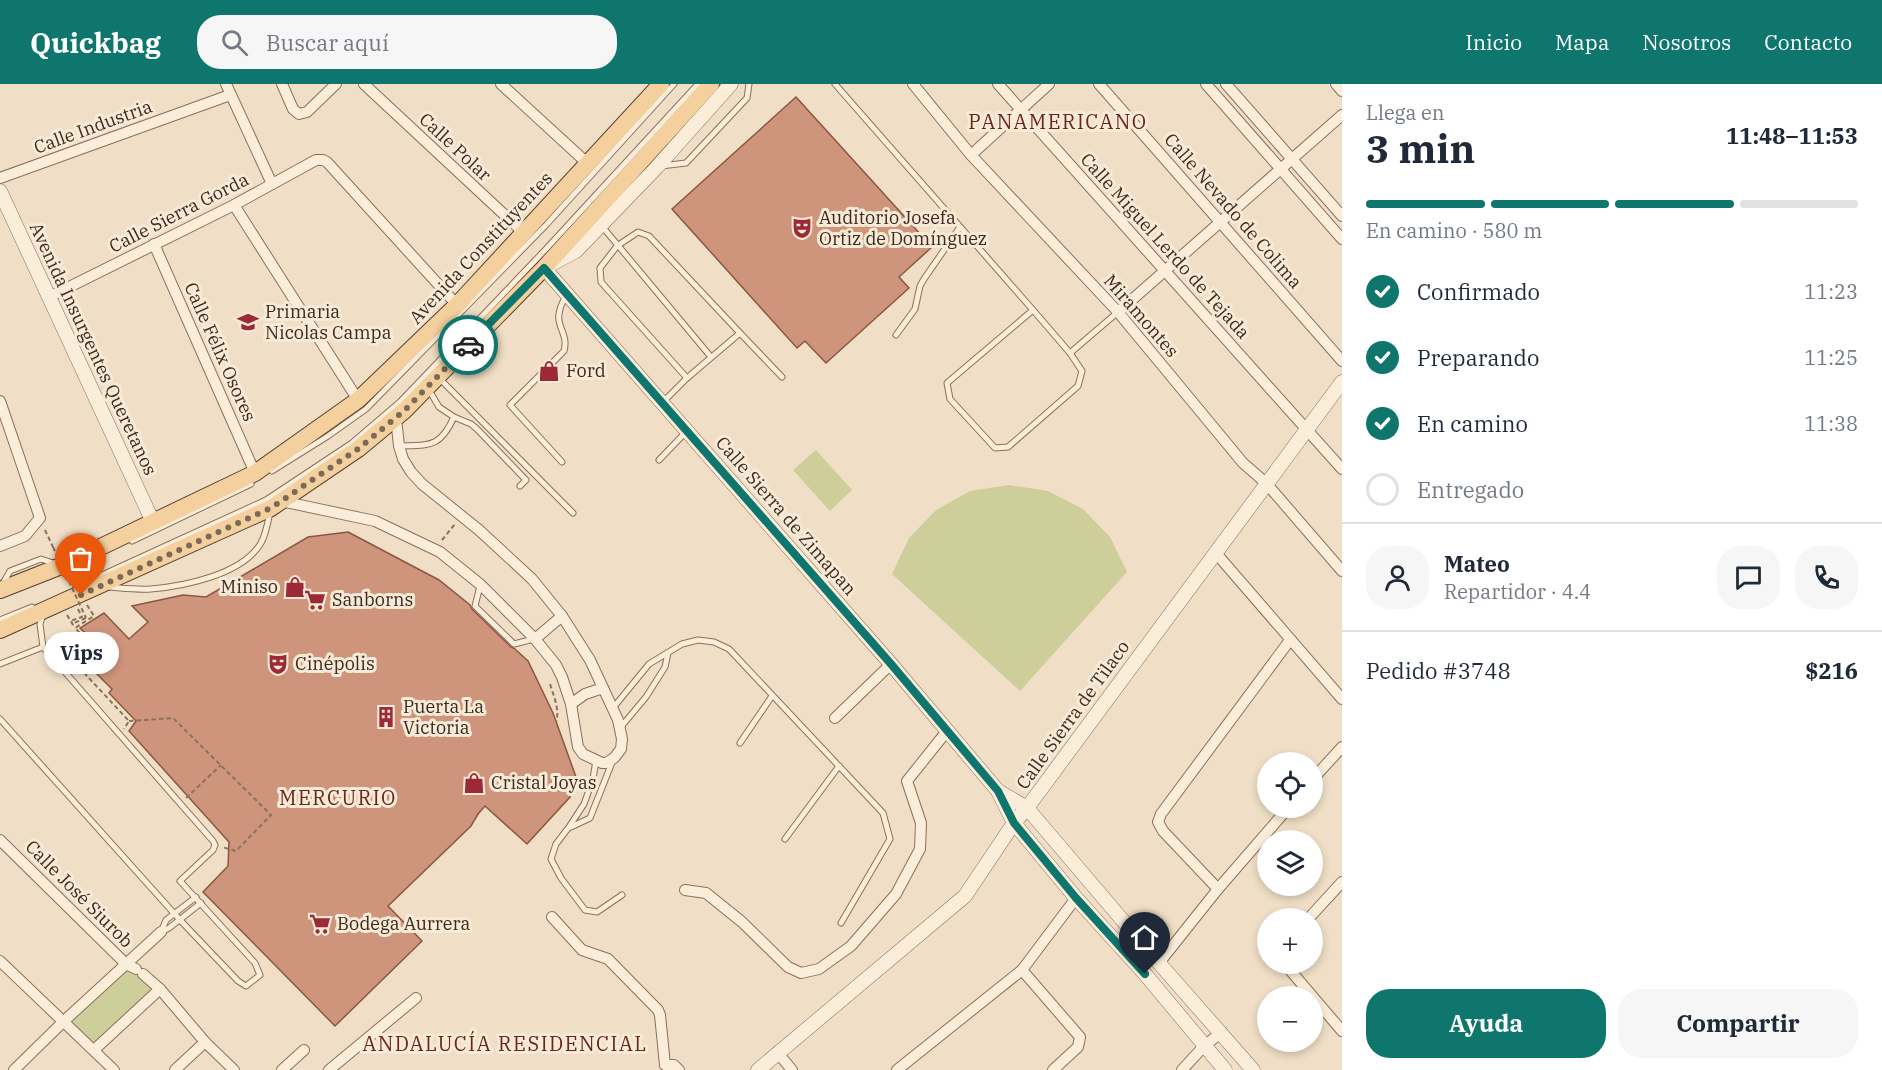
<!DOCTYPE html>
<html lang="es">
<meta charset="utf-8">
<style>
:root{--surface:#fff;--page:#f6f6f7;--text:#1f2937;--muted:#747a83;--line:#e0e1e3;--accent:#0f766e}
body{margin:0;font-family:"IBM Plex Serif",serif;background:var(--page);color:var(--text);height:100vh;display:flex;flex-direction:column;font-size:22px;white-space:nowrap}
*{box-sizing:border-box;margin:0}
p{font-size:20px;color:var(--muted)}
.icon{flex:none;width:33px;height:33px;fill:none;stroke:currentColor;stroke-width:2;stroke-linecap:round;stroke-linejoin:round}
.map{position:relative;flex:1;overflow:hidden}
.sheet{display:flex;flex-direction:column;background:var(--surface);width:540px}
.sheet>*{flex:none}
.tools{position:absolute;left:1257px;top:668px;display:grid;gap:12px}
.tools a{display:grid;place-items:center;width:66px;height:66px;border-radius:50%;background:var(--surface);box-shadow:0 3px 9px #0003;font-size:30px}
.pin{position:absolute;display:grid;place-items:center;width:51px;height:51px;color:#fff;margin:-62px -26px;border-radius:50% 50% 50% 0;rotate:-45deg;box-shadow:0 0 6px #0007}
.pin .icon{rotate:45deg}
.courier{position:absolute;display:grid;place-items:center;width:60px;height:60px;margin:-30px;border:4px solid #0f766e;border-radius:50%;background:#fff;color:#222;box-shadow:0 2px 8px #0007}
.bubble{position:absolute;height:42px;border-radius:21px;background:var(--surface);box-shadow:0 3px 9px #0003;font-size:20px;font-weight:700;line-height:42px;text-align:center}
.summary em{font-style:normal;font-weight:700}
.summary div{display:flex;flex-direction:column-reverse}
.summary{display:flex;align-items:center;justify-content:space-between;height:102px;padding:0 24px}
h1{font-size:39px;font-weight:700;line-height:45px}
.bar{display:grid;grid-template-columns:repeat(4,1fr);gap:9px 6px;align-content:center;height:72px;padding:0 24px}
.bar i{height:8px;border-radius:4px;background:var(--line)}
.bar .active{background:var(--accent)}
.bar p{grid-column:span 4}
.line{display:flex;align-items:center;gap:15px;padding:0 24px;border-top:2px solid var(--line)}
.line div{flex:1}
.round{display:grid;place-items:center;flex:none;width:63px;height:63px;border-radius:24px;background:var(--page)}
ol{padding:0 24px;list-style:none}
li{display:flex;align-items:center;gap:18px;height:66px}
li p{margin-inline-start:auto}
li .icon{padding:6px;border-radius:50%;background:var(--accent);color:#fff;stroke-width:4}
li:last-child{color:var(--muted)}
li i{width:33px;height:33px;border:3px solid var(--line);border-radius:50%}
.primary-button{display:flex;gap:12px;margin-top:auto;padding:12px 24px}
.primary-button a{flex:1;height:69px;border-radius:24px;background:var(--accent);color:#fff;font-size:24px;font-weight:700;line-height:69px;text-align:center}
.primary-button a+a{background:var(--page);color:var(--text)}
header{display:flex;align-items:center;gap:36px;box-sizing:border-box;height:84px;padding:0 30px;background:var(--accent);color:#fff}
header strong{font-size:28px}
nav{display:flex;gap:33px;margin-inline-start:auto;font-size:21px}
.search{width:420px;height:54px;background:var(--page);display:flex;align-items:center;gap:15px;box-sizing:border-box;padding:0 21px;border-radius:24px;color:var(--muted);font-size:22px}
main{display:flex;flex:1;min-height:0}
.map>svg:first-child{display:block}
</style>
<header>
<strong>Quickbag</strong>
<div class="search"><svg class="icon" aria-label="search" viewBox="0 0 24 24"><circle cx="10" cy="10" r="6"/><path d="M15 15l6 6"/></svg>Buscar aquí</div>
<nav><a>Inicio</a><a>Mapa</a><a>Nosotros</a><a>Contacto</a></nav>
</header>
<main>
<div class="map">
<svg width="1342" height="986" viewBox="0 0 1342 986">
<rect width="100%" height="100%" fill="#f0dfc6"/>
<g fill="#cece9a">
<path d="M816 366 852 406 830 427 793 386Z"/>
<path d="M1009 401 1048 407 1083 425 1110 453 1127 488 1020 607 892 490 909 454 936 426 970 407Z"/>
<path d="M128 885 156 906 95 961 71 938Z"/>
</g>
<g fill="#cf957c" stroke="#8c5640" stroke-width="1.5">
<path d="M796 13 932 163 899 193 909 204 826 279 805 257 797 264 672 125Z"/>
<path d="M348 448 439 496 470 521 472 525 511 563 515 565 528 577 553 629 576 693 570 713 527 760 485 722 478 730 471 742 388 822 422 857 335 942 203 808 228 782 229 758 129 647 136 637 109 609 112 605 82 575 97 560 80 544 104 529 129 555 148 538 132 522 183 511 206 513 308 453Z"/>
</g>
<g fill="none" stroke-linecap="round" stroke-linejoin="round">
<defs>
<g id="service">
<path d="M835 0 1033 226 1070 269 1082 287 1078 302 1008 363 995 364 950 315 947 299 1033 226"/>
<path d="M661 82 686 79 747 14 749 0"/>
<path d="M601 141 711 273"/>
<path d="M638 148 649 152 740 249 687 294 601 198 600 184 617 162Z"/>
<path d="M740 249 782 293"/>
<path d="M896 251 915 225 920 202 924 195 960 143"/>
<path d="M1070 269 1118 228"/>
<path d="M439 294 573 429"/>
<path d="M663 318 687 294"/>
<path d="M454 333 471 340 477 345 526 396 520 402"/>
<path d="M399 362C430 361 440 364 454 333L439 323 429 306"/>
<path d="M659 376 685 349"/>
<path d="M562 378 510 321 564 267C570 245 548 242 566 212"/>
<path d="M272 387 328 352 366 325 546 141 674 0"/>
<path d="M132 457 251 400"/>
<path d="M2 501 10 487 41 475 53 479"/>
<path d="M480 502 475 522 514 560 534 555"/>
<path d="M76 503 266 416 352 359 400 318 547 164 698 0"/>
<path d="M109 503C122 504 137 506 151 505 184 502 242 491 261 459 266 450 268 438 270 428"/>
<path d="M0 536 32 523"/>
<path d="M0 580 43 563"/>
<path d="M613 624 649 580 682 560 698 556 714 558 729 565 883 729 890 755 841 839"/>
<path d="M0 635 180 836 238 897 246 902 260 891 255 879 180 797 213 766 215 761 213 757 43 563 40 540 43 531"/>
<path d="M620 644 646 613 665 583 668 569"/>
<path d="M740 659 772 612"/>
<path d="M596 676 593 695 584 720 569 743 556 760 551 775 561 794 585 826 597 828 622 811"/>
<path d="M571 743 590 734 613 676"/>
<path d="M785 755 839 682"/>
<path d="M161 848 166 836 196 813"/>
<path d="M161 848 169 844 201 819"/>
</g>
<g id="minor">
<path d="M226 0 272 100"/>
<path d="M282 0 293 25 299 30 307 28 336 0"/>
<path d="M364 0 524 149"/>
<path d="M501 0 587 79"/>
<path d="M913 0 971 71 1118 228 1243 379 1266 399 1342 487"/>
<path d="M998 0 1342 385"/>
<path d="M1099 0 1342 277"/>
<path d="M1206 0 1342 155"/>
<path d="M1226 0 1342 132"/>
<path d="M1336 0 1342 7"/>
<path d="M971 71 1049 0"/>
<path d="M0 94 230 11"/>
<path d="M234 121 358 316"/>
<path d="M154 160 255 389"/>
<path d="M49 213 234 121 316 76H323L327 78 457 221"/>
<path d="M1118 228 1342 31"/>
<path d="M0 317 40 434 25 452 0 462"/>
<path d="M281 417 375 437 440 468 481 501 535 555 556 581 562 593 571 620 578 663 583 670 602 679H606L614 674 621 665 622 655 618 636 590 576 562 532 532 495 479 446 422 400 411 388 403 375 399 362 396 334"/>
<path d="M1215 468 1342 615"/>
<path d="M535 555 562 532"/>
<path d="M571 620 585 610 603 604"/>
<path d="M835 634 891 580"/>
<path d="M1312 696 1342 663"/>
<path d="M0 756 126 880 136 885"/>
<path d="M1218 805 1163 747 1158 738 1161 730 1290 556"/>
<path d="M685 806 706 809 742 838 788 883 801 889 819 885 851 862 896 810 920 765 921 739 907 697 947 647"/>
<path d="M552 833 582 866 608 875 658 926 660 931 665 981"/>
<path d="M1309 834 1342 798"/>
<path d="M0 877 114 986"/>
<path d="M1159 879 1218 805 1289 723"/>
<path d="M1284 879 1342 947"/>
<path d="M1022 886 1080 953 1078 963 1053 986"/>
<path d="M143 890 160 905 205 958 234 986"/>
<path d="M94 966 160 905"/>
<path d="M777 968 792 986"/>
<path d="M665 981H674L679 986"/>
<path d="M14 986 64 937 161 848"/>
<path d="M175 986 205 958"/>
<path d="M282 986 304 966"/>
<path d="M329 986 416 914"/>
<path d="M897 986 1022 886 1076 814"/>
<path d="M1182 986 1204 962 1222 948"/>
</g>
<g id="tertiary">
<path d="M731 0 657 83 576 167 544 184 891 580 998 707 1014 739 1076 814 1145 890 1225 986"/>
<path d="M0 107 153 438"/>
<path d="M998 707 1027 724 1159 879 1253 986"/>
<path d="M758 986 965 812 1014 739 1027 724 1342 298"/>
</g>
<g id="primary">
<path d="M0 506 61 482 255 389 358 316 457 221 661 0"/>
<path d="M0 546 271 424 358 365 405 326 544 184 711 0"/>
</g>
</defs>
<use href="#service" stroke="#8c705b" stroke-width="7"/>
<use href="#minor" stroke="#8c705b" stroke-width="12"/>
<use href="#tertiary" stroke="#8c705b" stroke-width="15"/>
<use href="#primary" stroke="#5a3f2f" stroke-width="18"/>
<g stroke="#8c705b" stroke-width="2" stroke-dasharray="4.5 3" stroke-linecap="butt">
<path d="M45 446 53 463"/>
<path d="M442 456 455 440"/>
<path d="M87 521 94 532 75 544 91 560 74 578 129 637 124 645"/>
<path d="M78 525 82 533 73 536 74 539 86 534"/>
<path d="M67 531 75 544"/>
<path d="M550 600C554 613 560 626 556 638"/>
<path d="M129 637 173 634 271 731 236 767 222 763"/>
<path d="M186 714 221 681"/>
</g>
<use href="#service" stroke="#faedda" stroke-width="5"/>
<use href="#minor" stroke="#faedda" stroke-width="10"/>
<use href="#tertiary" stroke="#faedda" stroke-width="14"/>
<use href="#primary" stroke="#f3d09e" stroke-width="16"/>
<path stroke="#8c705b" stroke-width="2" stroke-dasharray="4.5 3" stroke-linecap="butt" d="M53 463 86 534"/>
</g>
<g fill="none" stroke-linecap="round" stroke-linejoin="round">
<path stroke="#7b6959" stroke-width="6" stroke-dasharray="0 10.8" d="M81 511 271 424 358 365 405 326 468 261"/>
<path stroke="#0f766e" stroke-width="8" d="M468 261 544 184 891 580 998 707 1014 739 1076 814 1145 890"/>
</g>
<defs>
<symbol id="theatre-bare" viewBox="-9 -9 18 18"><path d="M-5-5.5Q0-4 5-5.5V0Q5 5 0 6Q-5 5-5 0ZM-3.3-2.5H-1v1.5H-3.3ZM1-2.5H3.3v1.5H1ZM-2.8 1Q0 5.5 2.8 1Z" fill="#9d2936" stroke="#f7ead6" stroke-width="2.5" paint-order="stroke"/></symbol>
<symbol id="school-bare" viewBox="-9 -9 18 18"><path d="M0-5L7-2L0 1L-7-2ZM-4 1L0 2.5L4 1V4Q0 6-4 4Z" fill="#9d2936" stroke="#f7ead6" stroke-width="2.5" paint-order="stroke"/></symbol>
<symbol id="shop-bare" viewBox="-9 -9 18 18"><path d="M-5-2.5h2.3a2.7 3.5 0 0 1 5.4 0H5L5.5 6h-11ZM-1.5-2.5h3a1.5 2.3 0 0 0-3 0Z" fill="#9d2936" stroke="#f7ead6" stroke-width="2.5" paint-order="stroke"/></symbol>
<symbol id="supermarket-bare" viewBox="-9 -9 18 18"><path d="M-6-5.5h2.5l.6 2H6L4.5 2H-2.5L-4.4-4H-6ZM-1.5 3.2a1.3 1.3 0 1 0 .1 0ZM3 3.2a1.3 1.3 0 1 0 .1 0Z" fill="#9d2936" stroke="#f7ead6" stroke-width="2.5" paint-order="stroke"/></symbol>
<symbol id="building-bare" viewBox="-9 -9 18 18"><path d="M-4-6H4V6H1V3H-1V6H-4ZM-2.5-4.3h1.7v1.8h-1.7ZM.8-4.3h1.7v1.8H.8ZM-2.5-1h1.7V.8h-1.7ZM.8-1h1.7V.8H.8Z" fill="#9d2936" stroke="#f7ead6" stroke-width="2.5" paint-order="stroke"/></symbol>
</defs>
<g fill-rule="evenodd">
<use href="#theatre-bare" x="787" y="129" width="30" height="30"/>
<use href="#school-bare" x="233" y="223" width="30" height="30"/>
<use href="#shop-bare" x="534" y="272" width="30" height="30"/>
<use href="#shop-bare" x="280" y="488" width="30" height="30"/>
<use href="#supermarket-bare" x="300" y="501" width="30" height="30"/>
<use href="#theatre-bare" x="263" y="565" width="30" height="30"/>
<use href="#building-bare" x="371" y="618" width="30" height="30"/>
<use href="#shop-bare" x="459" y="684" width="30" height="30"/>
<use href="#supermarket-bare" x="305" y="825" width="30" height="30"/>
</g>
<g text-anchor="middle" stroke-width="6" stroke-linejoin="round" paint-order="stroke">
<g font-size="18" fill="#3c2a1f" stroke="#f7ead6">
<text transform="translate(93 43) rotate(-20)" y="6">Calle Industria</text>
<text transform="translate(455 63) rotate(43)" y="6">Calle Polar</text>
<text transform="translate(1233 127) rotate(49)" y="6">Calle Nevado de Colima</text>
<text transform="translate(179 129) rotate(-27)" y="6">Calle Sierra Gorda</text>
<text transform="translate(1165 162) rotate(48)" y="6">Calle Miguel Lerdo de Tejada</text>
<text transform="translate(481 164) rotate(-47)" y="6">Avenida Constituyentes</text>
<text transform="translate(1141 232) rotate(49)" y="6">Miramontes</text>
<text transform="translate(93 265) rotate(65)" y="6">Avenida Insurgentes Queretanos</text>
<text transform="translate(220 268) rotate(66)" y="6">Calle Félix Osores</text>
<text transform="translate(786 432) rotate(49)" y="6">Calle Sierra de Zimapan</text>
<text transform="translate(1073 631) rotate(-54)" y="6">Calle Sierra de Tilaco</text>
<text transform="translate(79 810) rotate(45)" y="6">Calle José Siurob</text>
</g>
<g font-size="18" fill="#3c2a1f" stroke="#f7ead6" text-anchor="start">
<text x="819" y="140">Auditorio Josefa<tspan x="819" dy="21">Ortiz de Domínguez</tspan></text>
<text x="265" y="234">Primaria<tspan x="265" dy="21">Nicolas Campa</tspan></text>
<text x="566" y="293">Ford</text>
<text x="278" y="509" text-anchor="end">Miniso</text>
<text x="332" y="522">Sanborns</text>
<text x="295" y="586">Cinépolis</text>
<text x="403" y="629">Puerta La<tspan x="403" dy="21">Victoria</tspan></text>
<text x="491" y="705">Cristal Joyas</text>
<text x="337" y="846">Bodega Aurrera</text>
</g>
<g font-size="20" letter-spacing="1.5" fill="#6a251d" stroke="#f7ead6">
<text x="1058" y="45">PANAMERICANO</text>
<text x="338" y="721">MERCURIO</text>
<text x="505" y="967">ANDALUCÍA RESIDENCIAL</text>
</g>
</g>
</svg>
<div class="tools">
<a><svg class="icon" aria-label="locate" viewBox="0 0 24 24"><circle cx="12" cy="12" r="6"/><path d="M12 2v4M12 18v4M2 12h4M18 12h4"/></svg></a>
<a><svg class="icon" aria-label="layers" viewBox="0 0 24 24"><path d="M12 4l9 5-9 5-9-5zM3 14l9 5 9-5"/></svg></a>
<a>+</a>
<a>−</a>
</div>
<div class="pin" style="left:81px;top:511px;background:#ea580c"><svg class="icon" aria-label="bag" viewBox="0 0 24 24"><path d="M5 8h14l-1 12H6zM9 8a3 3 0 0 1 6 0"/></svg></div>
<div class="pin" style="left:1145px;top:890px;background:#1f2937"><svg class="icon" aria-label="home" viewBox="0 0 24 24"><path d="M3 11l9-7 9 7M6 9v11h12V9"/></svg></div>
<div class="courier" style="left:468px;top:261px"><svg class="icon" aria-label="car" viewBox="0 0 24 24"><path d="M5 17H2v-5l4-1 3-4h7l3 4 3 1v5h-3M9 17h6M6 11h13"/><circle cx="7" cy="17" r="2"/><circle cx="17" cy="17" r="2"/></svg></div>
<div class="bubble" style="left:44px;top:548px;width:75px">Vips</div>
</div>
<section class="sheet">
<div class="summary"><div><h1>3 min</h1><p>Llega en</p></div><em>11:48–11:53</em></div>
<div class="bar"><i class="active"></i><i class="active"></i><i class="active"></i><i></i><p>En camino · 580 m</p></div>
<ol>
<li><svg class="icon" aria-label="check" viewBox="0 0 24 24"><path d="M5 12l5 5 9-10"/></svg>Confirmado<p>11:23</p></li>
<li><svg class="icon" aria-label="check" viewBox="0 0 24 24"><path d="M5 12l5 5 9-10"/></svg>Preparando<p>11:25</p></li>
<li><svg class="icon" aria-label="check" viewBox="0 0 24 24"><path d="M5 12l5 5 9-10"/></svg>En camino<p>11:38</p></li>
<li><i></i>Entregado</li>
</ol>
<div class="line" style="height:108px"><a class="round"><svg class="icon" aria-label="person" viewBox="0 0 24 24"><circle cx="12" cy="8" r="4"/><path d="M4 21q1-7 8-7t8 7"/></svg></a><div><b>Mateo</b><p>Repartidor · 4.4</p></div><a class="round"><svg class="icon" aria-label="chat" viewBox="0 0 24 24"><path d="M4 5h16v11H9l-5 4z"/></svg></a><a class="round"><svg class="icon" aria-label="phone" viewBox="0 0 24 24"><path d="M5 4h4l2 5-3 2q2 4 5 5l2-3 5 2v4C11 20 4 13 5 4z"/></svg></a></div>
<div class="line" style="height:78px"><div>Pedido #3748</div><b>$216</b></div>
<div class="primary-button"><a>Ayuda</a><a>Compartir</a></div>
</section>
</main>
